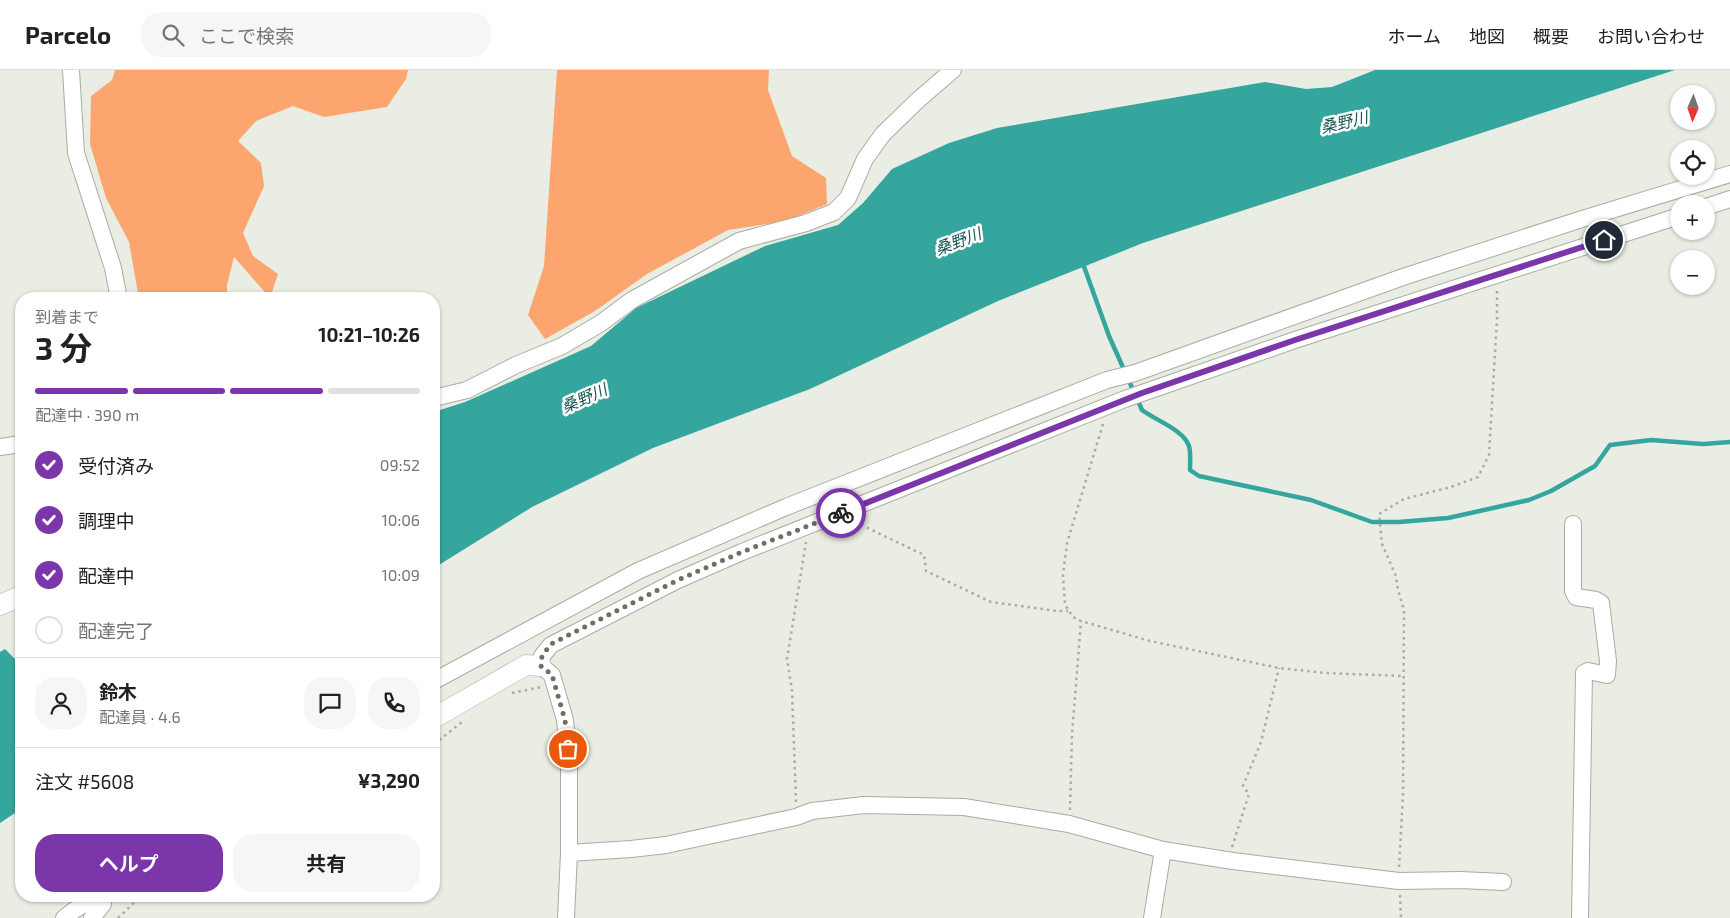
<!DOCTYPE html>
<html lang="ja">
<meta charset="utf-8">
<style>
:root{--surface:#fff;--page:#f6f6f6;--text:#202124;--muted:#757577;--line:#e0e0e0;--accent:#7b36a9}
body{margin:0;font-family:"Exo 2","Noto Sans JP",sans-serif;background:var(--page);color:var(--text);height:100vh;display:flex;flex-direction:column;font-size:19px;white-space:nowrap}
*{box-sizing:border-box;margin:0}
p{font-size:16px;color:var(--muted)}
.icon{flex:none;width:28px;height:28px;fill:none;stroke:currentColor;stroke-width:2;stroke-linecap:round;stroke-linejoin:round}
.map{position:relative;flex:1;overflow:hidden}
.drawer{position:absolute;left:15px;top:222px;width:425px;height:610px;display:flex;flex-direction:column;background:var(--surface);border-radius:20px;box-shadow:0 1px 4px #0004}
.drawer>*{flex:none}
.needle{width:32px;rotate:182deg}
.buttons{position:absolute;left:1670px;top:15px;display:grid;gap:10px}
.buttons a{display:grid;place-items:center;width:45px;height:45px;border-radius:50%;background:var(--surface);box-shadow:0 1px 4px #0004;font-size:25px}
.pin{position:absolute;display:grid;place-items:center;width:42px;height:42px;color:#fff;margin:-21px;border:2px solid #fff;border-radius:50%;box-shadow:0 1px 5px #0007}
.courier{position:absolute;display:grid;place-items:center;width:50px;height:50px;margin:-25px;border:4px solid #7b36a9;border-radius:50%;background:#fff;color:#222;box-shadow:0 1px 6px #0007}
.summary em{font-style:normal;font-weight:700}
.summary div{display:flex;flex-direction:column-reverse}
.summary{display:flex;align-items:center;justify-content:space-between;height:85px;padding:0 20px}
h1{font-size:32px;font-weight:700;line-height:38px}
.bar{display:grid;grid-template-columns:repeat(4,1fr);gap:8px 5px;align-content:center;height:60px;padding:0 20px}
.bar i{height:6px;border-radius:4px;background:var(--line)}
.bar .current{background:var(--accent)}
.bar p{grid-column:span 4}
.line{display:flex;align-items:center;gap:12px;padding:0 20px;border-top:1px solid var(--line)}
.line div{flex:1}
.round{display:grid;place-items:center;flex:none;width:52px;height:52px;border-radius:20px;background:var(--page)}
ol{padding:0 20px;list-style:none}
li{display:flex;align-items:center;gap:15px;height:55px}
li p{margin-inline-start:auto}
li .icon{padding:5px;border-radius:50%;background:var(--accent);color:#fff;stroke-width:4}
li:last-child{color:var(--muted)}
li i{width:28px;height:28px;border:2px solid var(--line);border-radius:50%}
.cta{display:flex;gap:10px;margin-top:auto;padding:10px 20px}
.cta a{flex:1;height:58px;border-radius:20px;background:var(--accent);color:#fff;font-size:20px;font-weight:700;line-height:58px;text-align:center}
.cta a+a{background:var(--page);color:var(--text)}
header{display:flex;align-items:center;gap:30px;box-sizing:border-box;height:70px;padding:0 25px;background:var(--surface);border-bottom:1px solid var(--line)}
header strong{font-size:24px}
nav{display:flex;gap:28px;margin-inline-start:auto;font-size:18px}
.search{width:350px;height:45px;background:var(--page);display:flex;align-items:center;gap:12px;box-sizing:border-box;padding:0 18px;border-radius:20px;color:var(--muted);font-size:19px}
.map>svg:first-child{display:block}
</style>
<header>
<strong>Parcelo</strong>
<div class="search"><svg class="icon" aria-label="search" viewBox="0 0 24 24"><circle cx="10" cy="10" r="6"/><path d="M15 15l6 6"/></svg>ここで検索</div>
<nav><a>ホーム</a><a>地図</a><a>概要</a><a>お問い合わせ</a></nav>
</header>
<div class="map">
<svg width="1730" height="848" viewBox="0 0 1730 848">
<rect width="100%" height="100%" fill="#eaede3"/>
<g fill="#fda56f">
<path d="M115 0H408L406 9 387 37 324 47 293 36 256 51 238 71 261 93 264 116 243 163 253 186 278 204 270 228 234 187 227 215V229H139L129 172 106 128 90 74 91 26 112 10Z"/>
<path d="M557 0H769L768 20 792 86 826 108 827 134 786 151 728 160 647 204 595 241 545 269 528 245 544 196Z"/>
</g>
<g fill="#34a69e">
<path d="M1375 0H1675L1143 173 998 231 810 319 653 378 532 437 434 498V342L465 332 591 276 636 238 765 176 838 155 863 133 892 99 949 73 997 58 1265 12 1306 19 1332 17Z"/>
<path d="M5 579 19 593 21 592V739L0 753V582Z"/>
</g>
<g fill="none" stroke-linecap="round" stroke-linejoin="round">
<path stroke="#34a69e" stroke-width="4.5" d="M1082 191 1109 266 1142 340C1155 350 1184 360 1189 376 1191 383 1190 393 1190 400L1199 406 1311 430 1372 452H1399L1448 448 1529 430 1551 421 1595 396 1610 375 1651 370 1703 374 1730 372"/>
<defs>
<g id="minor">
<path d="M71 0 76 83 113 198 119 229"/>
<path d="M1706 137 1730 129"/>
<path d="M434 328 467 320 516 295 562 276 601 253 632 230 739 171 806 153 834 142 848 128 865 89 883 64 918 30 953 0"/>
<path d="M0 377 21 374"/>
<path d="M1573 454V521L1576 527 1596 530 1601 533 1608 591 1607 605 1588 601 1584 603 1580 848"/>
<path d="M434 611 638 501 786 437 1107 310 1135 303 1403 207 1582 149 1730 104"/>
<path d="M569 783 631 779 666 775 796 747 812 741 864 735 964 737 1069 754 1163 780 1233 791 1399 811 1460 810 1503 812"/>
<path d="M64 848 73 841 98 826"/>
<path d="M92 848 103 834V826"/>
<path d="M566 848 569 783V693L565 650 552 605 541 596 542 586 551 575 678 510 742 482 1125 329 1295 270 1679 146"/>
<path d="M1152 848 1163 780"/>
</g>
<g id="tertiary">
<path d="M0 535 21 526"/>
<path d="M434 648 526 595 541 596"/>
</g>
</defs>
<use href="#minor" stroke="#a9aca2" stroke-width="18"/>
<use href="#tertiary" stroke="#a9aca2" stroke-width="21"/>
<g stroke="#a9aca4" stroke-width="2.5" stroke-dasharray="2.5 4" stroke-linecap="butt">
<path d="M1103 354 1067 473 1063 505 1065 535 1073 547 1081 551 1150 571 1279 598 1325 603 1402 606"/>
<path d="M855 452 924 485 926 501 991 532 1057 541H1068"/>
<path d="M512 623 541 617"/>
<path d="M434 674 462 652"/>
<path d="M796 732 792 620 787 589 806 472"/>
<path d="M1070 740 1072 664 1081 551"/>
<path d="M1232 777 1249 724 1243 716 1261 672 1279 598"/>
<path d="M1399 797 1403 725 1404 540 1398 520 1396 506 1382 474 1379 444 1404 429 1451 417 1478 407 1489 385 1497 249V221"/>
<path d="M1400 825 1401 848"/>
<path d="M118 848 141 826"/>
</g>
<use href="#minor" stroke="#fff" stroke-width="16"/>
<use href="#tertiary" stroke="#fff" stroke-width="20"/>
</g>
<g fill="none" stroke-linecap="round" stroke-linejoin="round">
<path stroke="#6c6e68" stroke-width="5" stroke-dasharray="0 9" d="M568 679 565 650 552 605 541 596 542 586 551 574 678 510 742 482 841 443"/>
<path stroke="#7b36a9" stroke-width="6" d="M841 443 1142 323 1295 270 1604 170"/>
</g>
<g text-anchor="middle" stroke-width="5" stroke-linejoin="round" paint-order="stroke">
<g font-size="16" font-style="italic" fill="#195753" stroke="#fff">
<text transform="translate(1344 52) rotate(-13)" y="6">桑野川</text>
<text transform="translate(958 171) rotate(-21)" y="6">桑野川</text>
<text transform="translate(584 328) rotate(-24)" y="6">桑野川</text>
</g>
</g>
</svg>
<div class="buttons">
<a><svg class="needle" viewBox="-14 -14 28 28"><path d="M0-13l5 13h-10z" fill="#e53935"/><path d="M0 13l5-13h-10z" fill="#757577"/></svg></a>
<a><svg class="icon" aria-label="locate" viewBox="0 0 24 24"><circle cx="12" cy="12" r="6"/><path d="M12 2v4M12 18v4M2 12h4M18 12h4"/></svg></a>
<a>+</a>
<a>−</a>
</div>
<div class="pin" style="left:568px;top:679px;background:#ea580c"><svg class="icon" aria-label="bag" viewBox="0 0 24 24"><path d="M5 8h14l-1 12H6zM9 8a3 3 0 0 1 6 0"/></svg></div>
<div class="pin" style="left:1604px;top:170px;background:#1f2937"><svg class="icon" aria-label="home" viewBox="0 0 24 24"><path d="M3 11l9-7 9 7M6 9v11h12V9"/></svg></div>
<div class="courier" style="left:841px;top:443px"><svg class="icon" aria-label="bike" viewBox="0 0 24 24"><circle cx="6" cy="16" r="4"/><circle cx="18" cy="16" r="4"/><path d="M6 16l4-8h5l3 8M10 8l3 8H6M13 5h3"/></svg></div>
<section class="drawer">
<div class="summary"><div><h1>3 分</h1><p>到着まで</p></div><em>10:21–10:26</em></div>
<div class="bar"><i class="current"></i><i class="current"></i><i class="current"></i><i></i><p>配達中 · 390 m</p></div>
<ol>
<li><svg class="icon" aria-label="check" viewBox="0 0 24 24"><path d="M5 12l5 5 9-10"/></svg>受付済み<p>09:52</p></li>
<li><svg class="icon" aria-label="check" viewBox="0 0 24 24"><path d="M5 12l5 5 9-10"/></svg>調理中<p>10:06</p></li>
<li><svg class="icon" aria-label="check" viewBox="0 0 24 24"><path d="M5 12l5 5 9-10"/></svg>配達中<p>10:09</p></li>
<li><i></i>配達完了</li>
</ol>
<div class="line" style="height:90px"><a class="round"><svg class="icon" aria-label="person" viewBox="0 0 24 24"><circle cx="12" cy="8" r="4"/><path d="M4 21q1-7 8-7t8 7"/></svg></a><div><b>鈴木</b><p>配達員 · 4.6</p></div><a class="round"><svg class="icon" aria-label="chat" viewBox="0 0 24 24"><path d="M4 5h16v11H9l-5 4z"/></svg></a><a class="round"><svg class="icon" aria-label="phone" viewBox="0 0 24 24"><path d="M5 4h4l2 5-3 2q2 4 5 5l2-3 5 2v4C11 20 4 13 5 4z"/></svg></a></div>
<div class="line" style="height:65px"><div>注文 #5608</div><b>¥3,290</b></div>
<div class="cta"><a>ヘルプ</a><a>共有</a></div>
</section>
</div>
